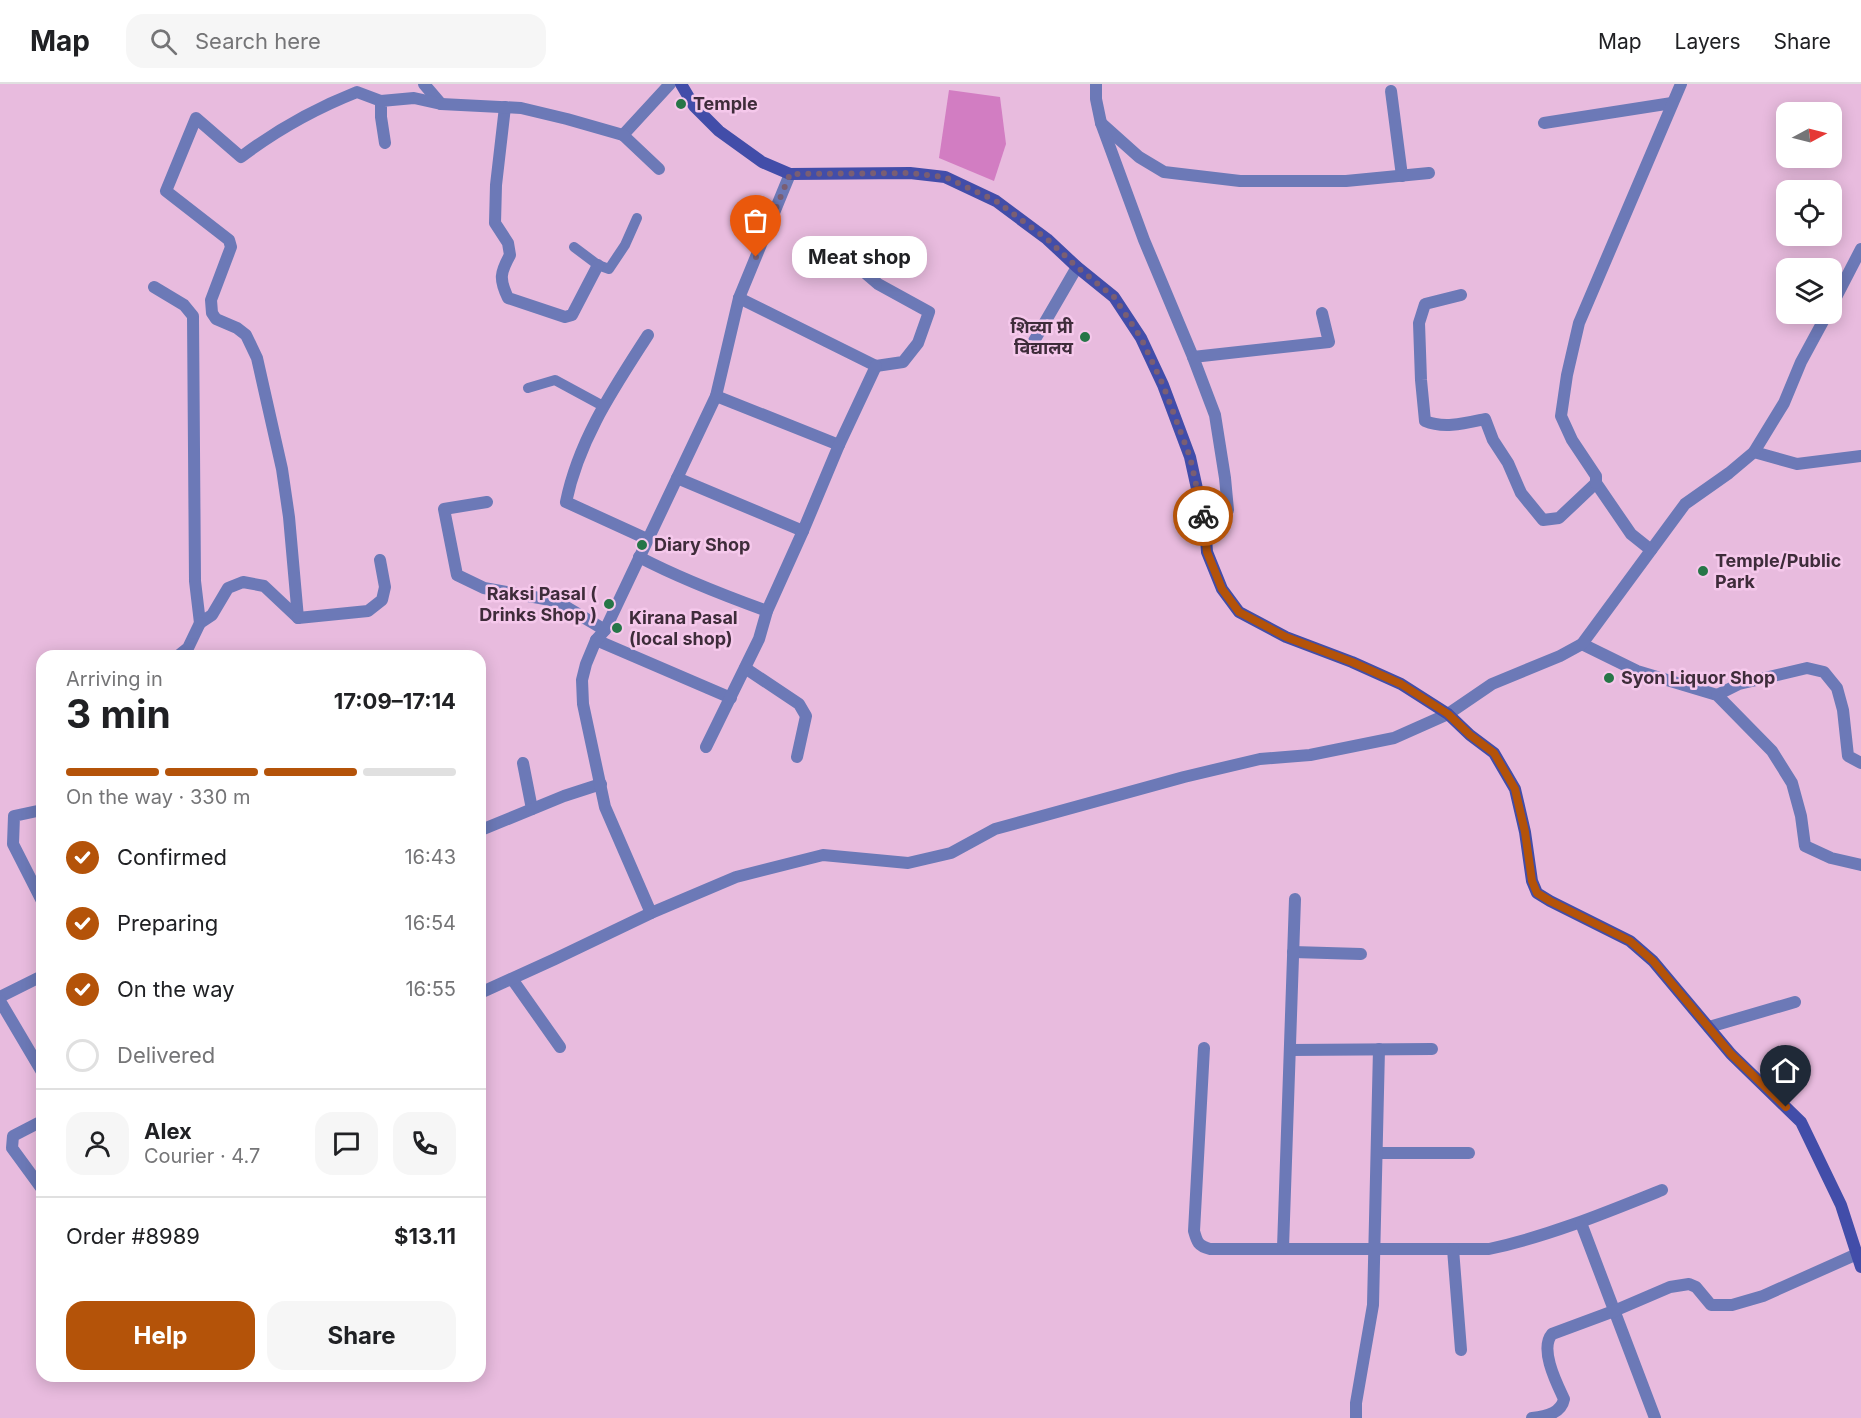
<!DOCTYPE html>
<meta charset="utf-8">
<style>
:root{--surface:#fff;--page:#f6f6f6;--text:#202124;--muted:#757577;--line:#e0e0e0;--accent:#b45309}
body{margin:0;font-family:Inter,"Noto Sans Devanagari",sans-serif;background:var(--page);color:var(--text);height:100vh;display:flex;flex-direction:column;font-size:22px;white-space:nowrap}
*{box-sizing:border-box;margin:0}
p{font-size:20px;color:var(--muted)}
.icon{flex:none;width:33px;height:33px;fill:none;stroke:currentColor;stroke-width:2;stroke-linecap:round;stroke-linejoin:round}
.map{position:relative;flex:1;overflow:hidden}
.side{position:absolute;left:36px;top:566px;width:450px;height:732px;display:flex;flex-direction:column;background:var(--surface);border-radius:18px;box-shadow:0 3px 15px #0003}
.side>*{flex:none}
.needle{width:39px;rotate:83deg}
.controls{position:absolute;left:1776px;top:18px;display:grid;gap:12px}
.controls a{display:grid;place-items:center;width:66px;height:66px;border-radius:12px;background:var(--surface);box-shadow:0 3px 15px #0003;font-size:30px}
.pin{position:absolute;display:grid;place-items:center;width:51px;height:51px;color:#fff;margin:-62px -26px;border-radius:50% 50% 50% 0;rotate:-45deg;box-shadow:0 0 6px #0007}
.pin .icon{rotate:45deg}
.courier{position:absolute;display:grid;place-items:center;width:60px;height:60px;margin:-30px;border:4px solid #b45309;border-radius:50%;background:#fff;color:#222;box-shadow:0 2px 8px #0007}
.bubble{position:absolute;height:42px;border-radius:18px;background:var(--surface);box-shadow:0 3px 15px #0003;font-size:20px;font-weight:700;line-height:42px;text-align:center}
.headline em{font-style:normal;font-weight:700}
.headline div{display:flex;flex-direction:column-reverse}
.headline{display:flex;align-items:center;justify-content:space-between;height:102px;padding:0 30px}
h1{font-size:39px;font-weight:700;line-height:45px}
.bar{display:grid;grid-template-columns:repeat(4,1fr);gap:9px 6px;align-content:center;height:72px;padding:0 30px}
.bar i{height:8px;border-radius:4px;background:var(--line)}
.bar .active{background:var(--accent)}
.bar p{grid-column:span 4}
.line{display:flex;align-items:center;gap:15px;padding:0 30px;border-top:2px solid var(--line)}
.line div{flex:1}
.round{display:grid;place-items:center;flex:none;width:63px;height:63px;border-radius:18px;background:var(--page)}
ol{padding:0 30px;list-style:none}
li{display:flex;align-items:center;gap:18px;height:66px}
li p{margin-inline-start:auto}
li .icon{padding:6px;border-radius:50%;background:var(--accent);color:#fff;stroke-width:4}
li:last-child{color:var(--muted)}
li i{width:33px;height:33px;border:3px solid var(--line);border-radius:50%}
.cta{display:flex;gap:12px;margin-top:auto;padding:12px 30px}
.cta a{flex:1;height:69px;border-radius:18px;background:var(--accent);color:#fff;font-size:24px;font-weight:700;line-height:69px;text-align:center}
.cta a+a{background:var(--page);color:var(--text)}
header{display:flex;align-items:center;gap:36px;box-sizing:border-box;height:84px;padding:0 30px;background:var(--surface);border-bottom:2px solid var(--line)}
header strong{font-size:28px}
nav{display:flex;gap:33px;margin-inline-start:auto;font-size:21px}
.search{width:420px;height:54px;background:var(--page);display:flex;align-items:center;gap:15px;box-sizing:border-box;padding:0 21px;border-radius:18px;color:var(--muted);font-size:22px}
.map>svg:first-child{display:block}
</style>
<header>
<strong>Map</strong>
<div class="search"><svg class="icon" aria-label="search" viewBox="0 0 24 24"><circle cx="10" cy="10" r="6"/><path d="M15 15l6 6"/></svg>Search here</div>
<nav><a>Map</a><a>Layers</a><a>Share</a></nav>
</header>
<div class="map">
<svg width="1861" height="1334" viewBox="0 0 1861 1334">
<rect width="100%" height="100%" fill="#e8bbde"/>
<path fill="#d27dc2" d="M949 6 1000 13 1006 60 994 97 939 74Z"/>
<g fill="none" stroke-linecap="round" stroke-linejoin="round">
<g stroke="#6c79b7" stroke-width="10">
<path d="M574 163 598 181 609 185 625 161 637 134"/>
<path d="M528 304 555 296 603 322"/>
</g>
<g stroke="#6c79b7" stroke-width="12">
<path d="M424 0 441 20"/>
<path d="M1391 7 1402 92"/>
<path d="M505 23 496 101 495 139 508 159 510 171C500 189 499 195 508 214L565 233 572 231 598 181"/>
<path d="M1101 39 1139 73 1164 88 1240 97H1346L1429 89"/>
<path d="M1544 39 1672 19"/>
<path d="M623 51 670 0"/>
<path d="M385 59 381 33V17L414 14 441 20 521 24 567 35 623 51 659 85"/>
<path d="M154 203 184 221 193 232 195 497 200 539 212 531 228 504 243 498 264 502 298 534 289 433 282 385 257 274 246 251 237 244 216 235 212 229 211 216 231 163 229 156 166 107 196 34 241 73C278 45 314 25 357 8L381 17"/>
<path d="M1461 211 1425 220 1419 239 1421 296 1425 337C1444 345 1466 339 1485 335L1493 356 1508 379 1521 409 1543 436 1559 434 1596 399 1631 450 1651 466"/>
<path d="M739 214 876 282 903 278 918 259 929 228 878 200 857 182 839 172"/>
<path d="M1832 221 1861 165"/>
<path d="M1034 257 1077 183"/>
<path d="M1193 273 1329 258 1322 229"/>
<path d="M716 312 839 361"/>
<path d="M1754 368 1797 380 1861 372"/>
<path d="M677 394 803 447"/>
<path d="M1596 399V392L1572 356 1561 332 1567 291 1579 239 1681 0"/>
<path d="M487 418 444 425 457 491 484 504 556 517 605 546"/>
<path d="M647 455 566 418C579 355 614 304 648 251"/>
<path d="M639 473C681 495 723 511 767 527"/>
<path d="M298 534 368 527 382 516 385 503 380 476"/>
<path d="M596 556 731 614"/>
<path d="M1582 560 1637 587 1717 611 1772 667 1792 699 1801 732 1805 762 1831 774 1861 781"/>
<path d="M178 572 188 564 200 539"/>
<path d="M745 584 799 620 806 632 797 673"/>
<path d="M1717 611 1739 600 1807 584 1824 588 1837 604 1843 626 1848 672 1861 679"/>
<path d="M706 663 759 555 767 527 803 447 839 361 876 282"/>
<path d="M523 679 532 725"/>
<path d="M42 726 14 732 13 760 42 817"/>
<path d="M480 744 481 746 564 712 601 700"/>
<path d="M651 829 605 723 583 620 582 596 586 580 596 556 605 546 716 312 739 214 790 90"/>
<path d="M1293 868 1361 870"/>
<path d="M512 895 560 963"/>
<path d="M480 909 555 875 651 829 736 793 823 771 908 779 951 769 995 745 1184 693 1260 675 1310 671 1394 654 1448 630 1492 600 1560 572 1582 560 1685 420 1729 389 1754 368 1784 319 1801 278 1827 230"/>
<path d="M0 913 42 892"/>
<path d="M0 917 42 988"/>
<path d="M1709 943 1795 918"/>
<path d="M1204 964 1194 1147C1197 1158 1198 1162 1210 1165H1489C1549 1152 1605 1129 1662 1106"/>
<path d="M1290 966 1432 965"/>
<path d="M42 1037 13 1052 12 1064 42 1105"/>
<path d="M1377 1069H1469"/>
<path d="M1581 1139 1655 1334"/>
<path d="M1283 1164 1295 815"/>
<path d="M1453 1165 1461 1266"/>
<path d="M1356 1334V1319L1373 1221 1379 965"/>
<path d="M1532 1334C1545 1333 1561 1330 1564 1315 1557 1300 1539 1265 1552 1250L1614 1227 1670 1203 1689 1200 1696 1203 1711 1221H1732L1763 1212 1857 1170"/>
</g>
<path stroke="#6c79b7" stroke-width="12" d="M1096 0V15L1101 39 1144 156 1193 273 1215 331 1225 394 1228 426 1205 441"/>
<path stroke="#424da9" stroke-width="12" d="M681 0 694 22 719 47 762 78 790 90 910 89 945 93 996 117 1047 155 1077 183 1114 213 1141 254 1163 301 1190 373 1205 441 1207 468 1222 505 1239 528 1286 553 1352 578 1401 600 1448 630 1470 651 1494 669 1515 705 1525 748 1532 797 1537 809 1550 817 1630 857 1653 877 1731 970 1801 1038 1841 1121 1861 1183"/>
</g>
<g fill="none" stroke-linecap="round" stroke-linejoin="round">
<path stroke="#7a5e73" stroke-width="6" stroke-dasharray="0 10.8" d="M756 173 790 90 910 89 945 93 996 117 1047 155 1077 183 1114 213 1141 254 1163 301 1190 373 1203 432"/>
<path stroke="#b45309" stroke-width="8" d="M1203 432 1207 468 1222 505 1239 528 1286 553 1352 578 1401 600 1448 630 1470 651 1494 669 1515 705 1525 748 1532 797 1537 809 1550 817 1630 857 1653 877 1731 970 1786 1023"/>
</g>
<g fill="#267647" stroke="#f5c8eb" stroke-width="2">
<circle cx="681" cy="20" r="6"/>
<circle cx="1085" cy="253" r="6"/>
<circle cx="642" cy="461" r="6"/>
<circle cx="1703" cy="487" r="6"/>
<circle cx="609" cy="520" r="6"/>
<circle cx="617" cy="544" r="6"/>
<circle cx="1609" cy="594" r="6"/>
</g>
<g text-anchor="middle" stroke-width="5" stroke-linejoin="round" paint-order="stroke">
<g font-size="18" font-weight="bold" fill="#3e2c3a" stroke="#f5c8eb" text-anchor="start">
<text x="693" y="26">Temple</text>
<text x="1073" y="249" text-anchor="end">शिव्या प्री<tspan x="1073" dy="21">विद्यालय</tspan></text>
<text x="654" y="467">Diary Shop</text>
<text x="1715" y="483">Temple/Public<tspan x="1715" dy="21">Park</tspan></text>
<text x="597" y="516" text-anchor="end">Raksi Pasal (<tspan x="597" dy="21">Drinks Shop )</tspan></text>
<text x="629" y="540">Kirana Pasal<tspan x="629" dy="21">(local shop)</tspan></text>
<text x="1621" y="600">Syon Liquor Shop</text>
</g>
</g>
</svg>
<div class="controls">
<a><svg class="needle" viewBox="-14 -14 28 28"><path d="M0-13l5 13h-10z" fill="#e53935"/><path d="M0 13l5-13h-10z" fill="#757577"/></svg></a>
<a><svg class="icon" aria-label="locate" viewBox="0 0 24 24"><circle cx="12" cy="12" r="6"/><path d="M12 2v4M12 18v4M2 12h4M18 12h4"/></svg></a>
<a><svg class="icon" aria-label="layers" viewBox="0 0 24 24"><path d="M12 4l9 5-9 5-9-5zM3 14l9 5 9-5"/></svg></a>
</div>
<div class="pin" style="left:756px;top:173px;background:#ea580c"><svg class="icon" aria-label="bag" viewBox="0 0 24 24"><path d="M5 8h14l-1 12H6zM9 8a3 3 0 0 1 6 0"/></svg></div>
<div class="pin" style="left:1786px;top:1023px;background:#1f2937"><svg class="icon" aria-label="home" viewBox="0 0 24 24"><path d="M3 11l9-7 9 7M6 9v11h12V9"/></svg></div>
<div class="courier" style="left:1203px;top:432px"><svg class="icon" aria-label="bike" viewBox="0 0 24 24"><circle cx="6" cy="16" r="4"/><circle cx="18" cy="16" r="4"/><path d="M6 16l4-8h5l3 8M10 8l3 8H6M13 5h3"/></svg></div>
<div class="bubble" style="left:792px;top:152px;width:135px">Meat shop</div>
<section class="side">
<div class="headline"><div><h1>3 min</h1><p>Arriving in</p></div><em>17:09–17:14</em></div>
<div class="bar"><i class="active"></i><i class="active"></i><i class="active"></i><i></i><p>On the way · 330 m</p></div>
<ol>
<li><svg class="icon" aria-label="check" viewBox="0 0 24 24"><path d="M5 12l5 5 9-10"/></svg>Confirmed<p>16:43</p></li>
<li><svg class="icon" aria-label="check" viewBox="0 0 24 24"><path d="M5 12l5 5 9-10"/></svg>Preparing<p>16:54</p></li>
<li><svg class="icon" aria-label="check" viewBox="0 0 24 24"><path d="M5 12l5 5 9-10"/></svg>On the way<p>16:55</p></li>
<li><i></i>Delivered</li>
</ol>
<div class="line" style="height:108px"><a class="round"><svg class="icon" aria-label="person" viewBox="0 0 24 24"><circle cx="12" cy="8" r="4"/><path d="M4 21q1-7 8-7t8 7"/></svg></a><div><b>Alex</b><p>Courier · 4.7</p></div><a class="round"><svg class="icon" aria-label="chat" viewBox="0 0 24 24"><path d="M4 5h16v11H9l-5 4z"/></svg></a><a class="round"><svg class="icon" aria-label="phone" viewBox="0 0 24 24"><path d="M5 4h4l2 5-3 2q2 4 5 5l2-3 5 2v4C11 20 4 13 5 4z"/></svg></a></div>
<div class="line" style="height:78px"><div>Order #8989</div><b>$13.11</b></div>
<div class="cta"><a>Help</a><a>Share</a></div>
</section>
</div>
